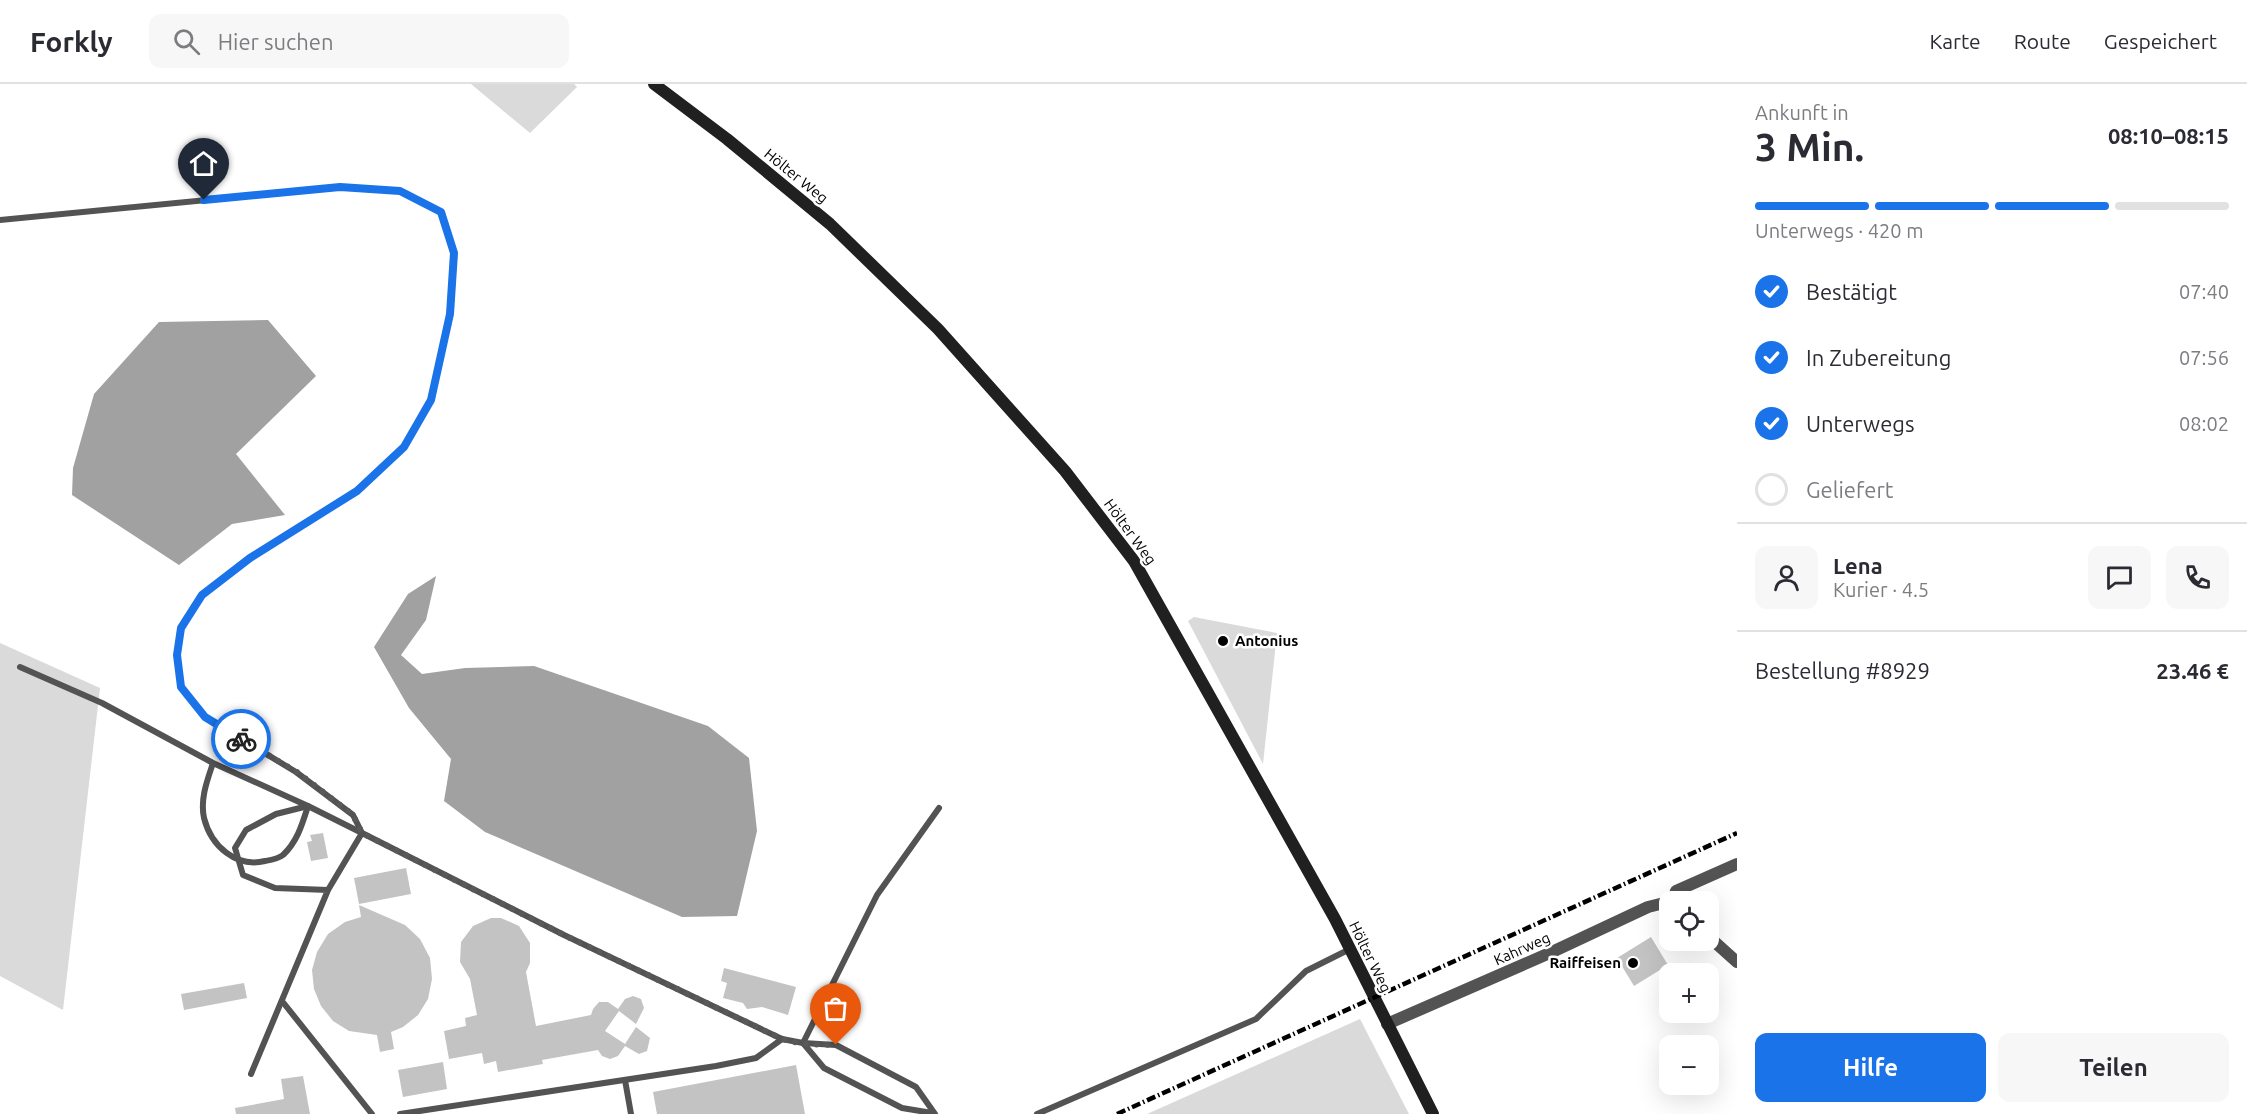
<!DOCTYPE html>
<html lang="de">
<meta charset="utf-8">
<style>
:root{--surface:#fff;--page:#f7f7f7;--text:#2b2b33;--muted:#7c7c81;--line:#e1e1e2;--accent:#1a73e8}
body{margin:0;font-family:Ubuntu,sans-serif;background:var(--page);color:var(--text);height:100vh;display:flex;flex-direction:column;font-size:22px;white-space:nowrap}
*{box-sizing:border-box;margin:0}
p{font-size:20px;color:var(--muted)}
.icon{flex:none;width:33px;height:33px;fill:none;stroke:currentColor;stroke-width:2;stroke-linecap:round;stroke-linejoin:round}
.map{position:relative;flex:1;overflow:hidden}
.side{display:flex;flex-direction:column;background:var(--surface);width:510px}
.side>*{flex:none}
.controls{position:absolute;left:1659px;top:807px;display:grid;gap:12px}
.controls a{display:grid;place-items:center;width:60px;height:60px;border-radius:12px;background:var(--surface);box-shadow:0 6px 24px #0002;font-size:30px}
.pin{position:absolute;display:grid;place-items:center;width:51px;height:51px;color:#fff;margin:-62px -26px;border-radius:50% 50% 50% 0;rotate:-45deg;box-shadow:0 0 6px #0007}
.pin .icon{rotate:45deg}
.courier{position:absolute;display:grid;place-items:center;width:60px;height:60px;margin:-30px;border:4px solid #1a73e8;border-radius:50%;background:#fff;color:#222;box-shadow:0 2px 8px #0007}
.headline em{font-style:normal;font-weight:700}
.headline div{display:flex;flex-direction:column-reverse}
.headline{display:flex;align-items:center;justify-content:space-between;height:102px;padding:0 18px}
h1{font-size:39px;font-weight:700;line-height:45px}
.bar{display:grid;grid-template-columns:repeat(4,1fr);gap:9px 6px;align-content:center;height:72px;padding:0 18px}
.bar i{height:8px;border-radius:4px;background:var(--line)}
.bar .current{background:var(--accent)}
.bar p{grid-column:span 4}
.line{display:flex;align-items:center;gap:15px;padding:0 18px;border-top:2px solid var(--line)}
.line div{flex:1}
.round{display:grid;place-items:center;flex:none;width:63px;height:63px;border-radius:12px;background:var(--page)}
ol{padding:0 18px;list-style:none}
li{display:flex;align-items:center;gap:18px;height:66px}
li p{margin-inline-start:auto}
li .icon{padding:6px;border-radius:50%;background:var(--accent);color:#fff;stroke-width:4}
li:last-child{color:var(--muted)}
li i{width:33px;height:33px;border:3px solid var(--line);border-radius:50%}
.cta{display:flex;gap:12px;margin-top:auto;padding:12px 18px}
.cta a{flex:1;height:69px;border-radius:12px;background:var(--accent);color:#fff;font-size:24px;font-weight:700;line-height:69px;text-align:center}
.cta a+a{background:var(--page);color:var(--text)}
header{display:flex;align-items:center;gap:36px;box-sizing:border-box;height:84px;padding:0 30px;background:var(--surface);border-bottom:2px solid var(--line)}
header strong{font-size:28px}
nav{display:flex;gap:33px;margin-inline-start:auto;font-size:21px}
.search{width:420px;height:54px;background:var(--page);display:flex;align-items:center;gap:15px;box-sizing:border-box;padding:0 21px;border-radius:12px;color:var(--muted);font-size:22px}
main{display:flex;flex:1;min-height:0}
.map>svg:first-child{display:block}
</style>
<header>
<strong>Forkly</strong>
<div class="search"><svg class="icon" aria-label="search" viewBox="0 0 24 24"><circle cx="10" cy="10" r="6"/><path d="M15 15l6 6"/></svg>Hier suchen</div>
<nav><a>Karte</a><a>Route</a><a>Gespeichert</a></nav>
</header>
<main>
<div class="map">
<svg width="1737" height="1030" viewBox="0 0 1737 1030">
<rect width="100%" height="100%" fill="#fff"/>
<g fill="#dadada">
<path d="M471 0H574L577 3 530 49Z"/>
<path d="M1194 533 1277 549 1263 680 1188 537Z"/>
<path d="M0 559 100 604 63 926 0 892Z"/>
<path d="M1360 935 1409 1030H1147Z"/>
</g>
<g fill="#a1a1a1">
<path d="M268 236 316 292 236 370 285 431 232 440 179 481 72 411 73 384 94 310 159 238Z"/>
<path d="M436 492 426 536 401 571 422 590 465 584 534 582 708 642 749 674 757 747 737 832 682 833 485 748 444 717 451 675 409 624 374 563 408 510Z"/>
</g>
<g fill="#c3c3c3">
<path d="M323 749 328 774 311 777 307 758 312 757 310 751Z"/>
<path d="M406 784 411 810 359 820 354 794Z"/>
<path d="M359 821 405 841 420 855 430 874 432 895 428 915 418 931 403 943 391 948 394 965 380 968 377 951 349 947 333 937 321 922 314 905 312 886 317 868 328 850 345 838 361 833Z"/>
<path d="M491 834H501L519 842 530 859V879L526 888 536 942 591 931 593 925 599 918H608L618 925 625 915 633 912 641 915 644 924 636 940 619 927 605 947 625 960 636 943 650 954 647 967 639 970 625 962 618 972 610 975 602 972 598 966 542 976 543 980 498 988 496 977 484 980 482 969 449 975 444 947 466 942 465 934 477 931 470 895 460 878 461 858 473 842Z"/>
<path d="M1651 853 1668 881 1634 902 1617 874Z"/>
<path d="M724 884 796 903 788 931 762 923 747 925 743 919 723 914 727 899 721 897Z"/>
<path d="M244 899 247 914 184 926 181 910Z"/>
<path d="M443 978 447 1005 403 1013 398 986Z"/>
<path d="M796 981 805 1030H657L653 1008Z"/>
<path d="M303 992 310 1030H236L235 1024 284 1015 281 995Z"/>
</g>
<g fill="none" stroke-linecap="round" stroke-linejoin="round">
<g stroke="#535353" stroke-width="6">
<path d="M0 136 340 103 400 107 441 128 454 169 450 230 431 316 404 363 357 407 250 474 202 511 181 544 177 571 181 603 205 633 296 688 353 731 362 749 564 851 782 955 803 959 836 961 916 1003 935 1030"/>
<path d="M20 583 102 619 213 679 308 722C302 741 297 758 283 771 278 775 271 776 265 777 236 784 211 762 204 734 200 715 207 697 213 679"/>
<path d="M282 917 372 1030"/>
<path d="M251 990 328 806 362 749 308 722 276 730 246 746 235 764 243 791 275 804 328 806"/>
<path d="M625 996 631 1030"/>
<path d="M932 1029 902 1024 824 984 803 959 877 811 939 724"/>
<path d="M400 1030 716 982 756 974 782 955"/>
<path d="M1037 1030 1256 935 1306 887 1350 865"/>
</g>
<g stroke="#535353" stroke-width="12">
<path d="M1672 818 1676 807 1737 780"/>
<path d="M1708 852 1737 878"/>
<path d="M1387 940 1552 868 1648 823 1660 820 1670 822"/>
</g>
<path stroke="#202020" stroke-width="12" d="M654 0 727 55 830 140 938 245 1065 387 1134 477 1335 835 1433 1030"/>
<path stroke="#000" stroke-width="4.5" stroke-dasharray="9 3 1.5 3" stroke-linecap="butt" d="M1117 1030 1737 749"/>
</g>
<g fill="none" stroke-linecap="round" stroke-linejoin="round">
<path stroke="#595959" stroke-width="6" stroke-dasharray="0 10.8" d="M241 655 297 688 353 731 362 749 564 851 782 955 803 960 836 961"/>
<path stroke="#1a73e8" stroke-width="8" d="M204 116 340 103 400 107 441 128 454 169 450 230 431 316 404 363 357 407 250 474 202 511 181 544 177 571 181 603 205 633 241 655"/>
</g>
<g fill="#000" stroke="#fff" stroke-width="2">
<circle cx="1223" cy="557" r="6"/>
<circle cx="1633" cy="879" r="6"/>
</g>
<g text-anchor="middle" stroke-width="5" stroke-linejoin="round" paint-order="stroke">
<g font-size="15" fill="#000" stroke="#fff">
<text transform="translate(796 92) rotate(39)" y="5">Hölter Weg</text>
<text transform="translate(1130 448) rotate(54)" y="5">Hölter Weg</text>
<text transform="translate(1522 865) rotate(-24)" y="5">Kahrweg</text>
<text transform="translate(1370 873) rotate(64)" y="5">Hölter Weg</text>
</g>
<g font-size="15" font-weight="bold" fill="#000" stroke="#fff" text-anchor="start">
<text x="1235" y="562">Antonius</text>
<text x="1621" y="884" text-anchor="end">Raiffeisen</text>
</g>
</g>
</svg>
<div class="controls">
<a><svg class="icon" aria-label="locate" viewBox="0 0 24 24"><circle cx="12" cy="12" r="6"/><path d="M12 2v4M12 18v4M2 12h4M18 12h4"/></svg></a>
<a>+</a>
<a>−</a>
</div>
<div class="pin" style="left:836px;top:961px;background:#ea580c"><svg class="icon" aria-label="bag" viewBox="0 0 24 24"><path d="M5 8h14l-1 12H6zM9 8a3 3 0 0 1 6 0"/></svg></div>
<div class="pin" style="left:204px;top:116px;background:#1f2937"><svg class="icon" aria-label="home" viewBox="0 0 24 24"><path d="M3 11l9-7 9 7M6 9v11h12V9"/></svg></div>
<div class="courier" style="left:241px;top:655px"><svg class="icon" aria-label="bike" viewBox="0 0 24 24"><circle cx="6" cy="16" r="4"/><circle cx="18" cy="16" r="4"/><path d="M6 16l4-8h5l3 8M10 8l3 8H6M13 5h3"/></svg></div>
</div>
<section class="side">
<div class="headline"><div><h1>3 Min.</h1><p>Ankunft in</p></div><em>08:10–08:15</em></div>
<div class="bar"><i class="current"></i><i class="current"></i><i class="current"></i><i></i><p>Unterwegs · 420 m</p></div>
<ol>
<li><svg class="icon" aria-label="check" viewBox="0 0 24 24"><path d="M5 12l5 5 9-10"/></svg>Bestätigt<p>07:40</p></li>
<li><svg class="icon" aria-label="check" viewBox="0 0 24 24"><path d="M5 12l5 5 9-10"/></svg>In Zubereitung<p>07:56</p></li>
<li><svg class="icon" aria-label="check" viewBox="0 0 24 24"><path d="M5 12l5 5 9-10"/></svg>Unterwegs<p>08:02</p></li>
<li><i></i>Geliefert</li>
</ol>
<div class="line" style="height:108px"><a class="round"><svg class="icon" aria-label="person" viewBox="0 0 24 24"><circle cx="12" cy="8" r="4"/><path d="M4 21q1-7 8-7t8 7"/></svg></a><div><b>Lena</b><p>Kurier · 4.5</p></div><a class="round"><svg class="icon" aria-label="chat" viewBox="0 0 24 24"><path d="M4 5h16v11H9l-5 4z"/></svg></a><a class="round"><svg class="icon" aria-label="phone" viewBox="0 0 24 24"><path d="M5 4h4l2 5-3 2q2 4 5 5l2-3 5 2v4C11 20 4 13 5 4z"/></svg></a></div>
<div class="line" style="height:78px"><div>Bestellung #8929</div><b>23.46 €</b></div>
<div class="cta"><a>Hilfe</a><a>Teilen</a></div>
</section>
</main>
